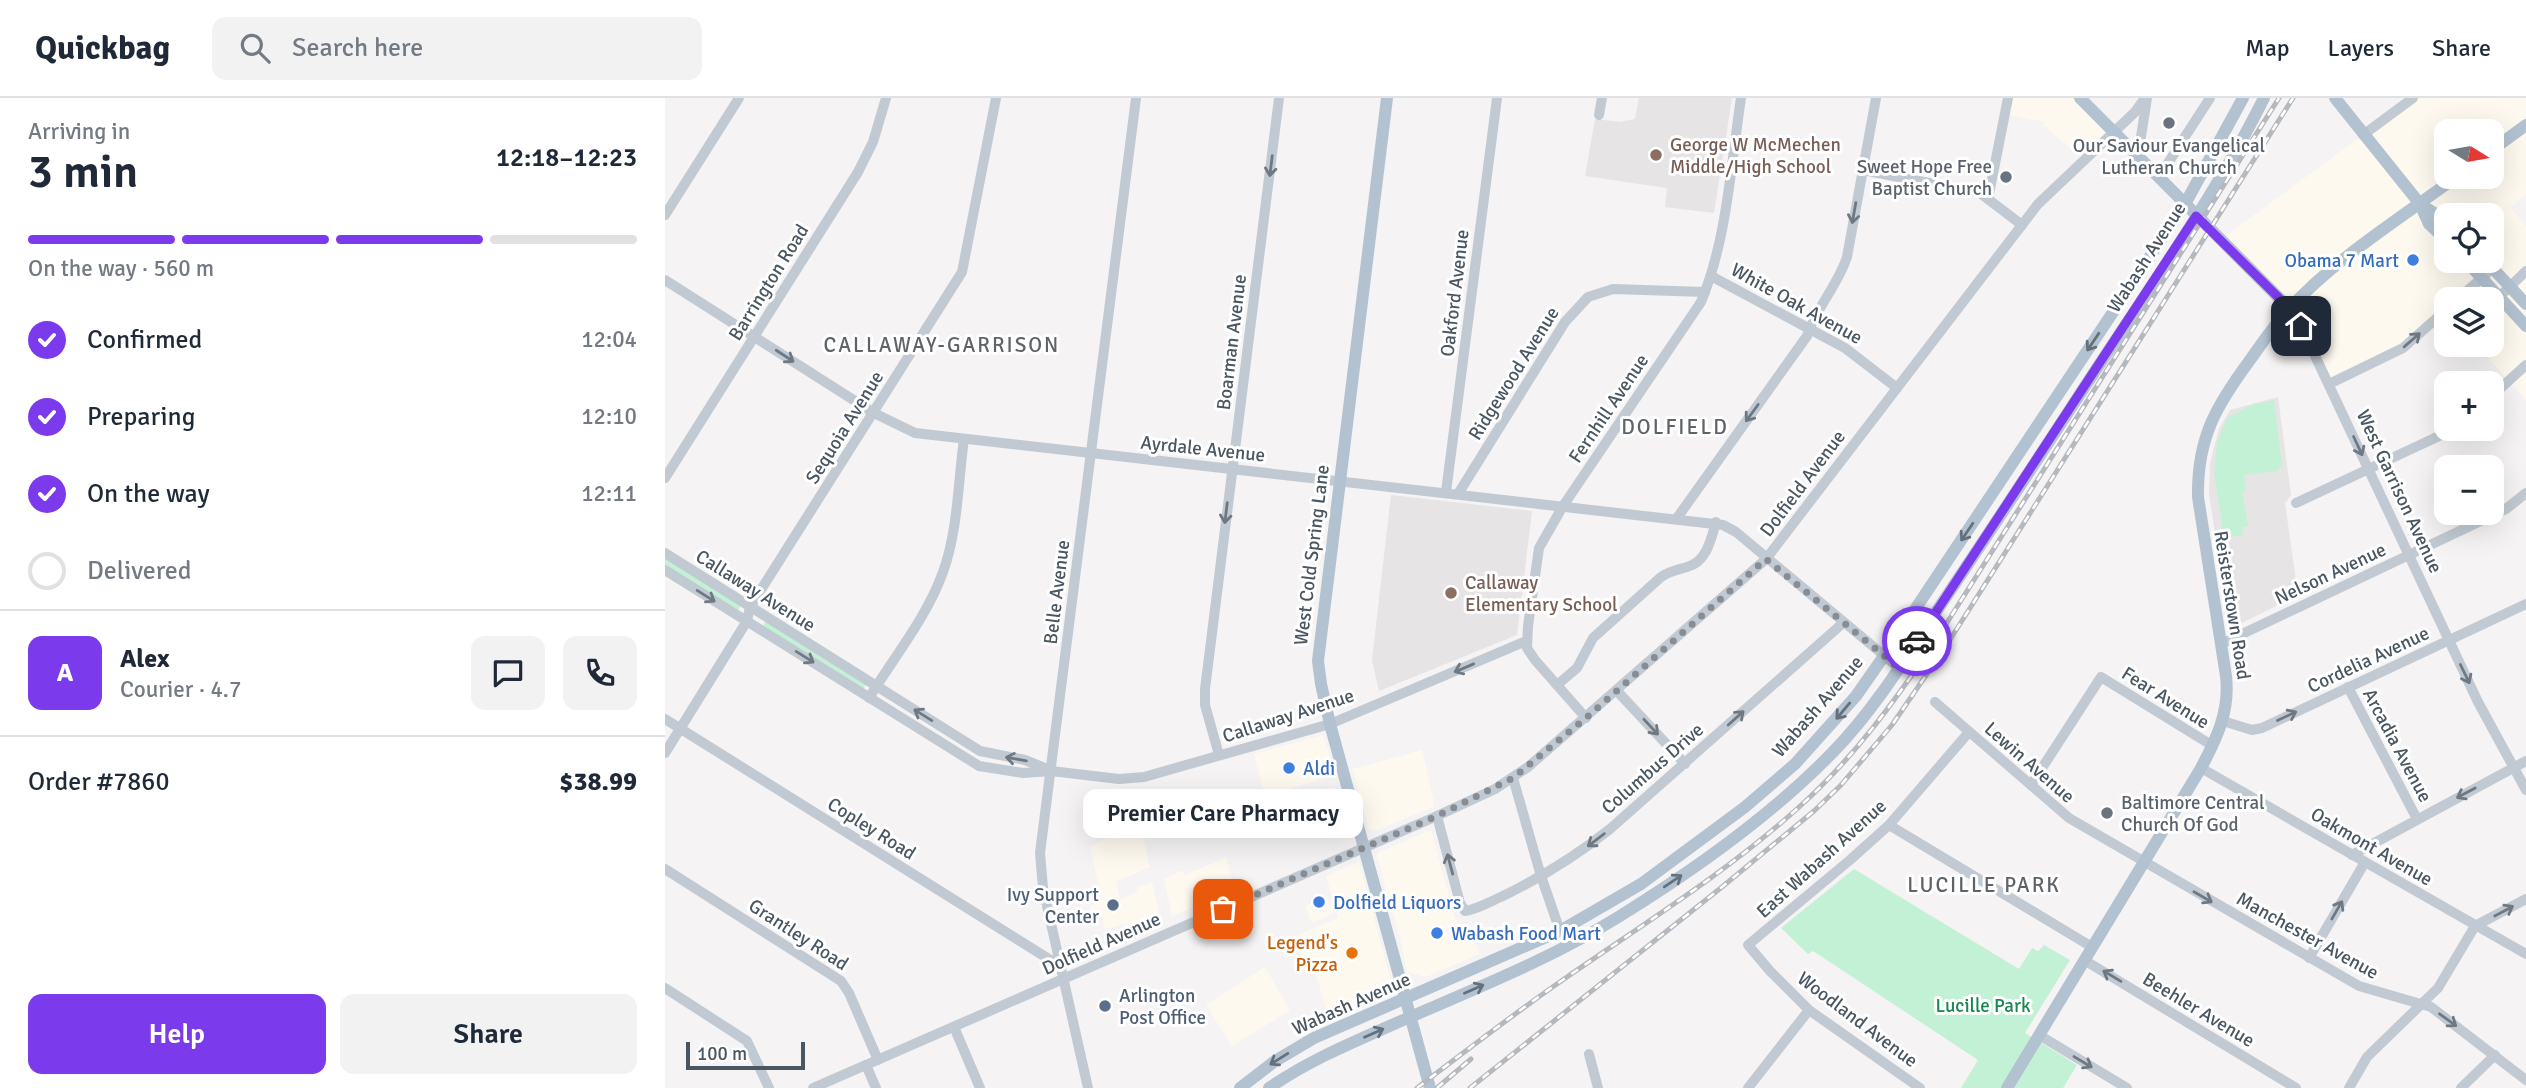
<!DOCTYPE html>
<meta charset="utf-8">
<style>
:root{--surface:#fff;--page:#f2f2f3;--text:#1f2937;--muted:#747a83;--line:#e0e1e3;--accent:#7c3aed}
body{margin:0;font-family:Signika,sans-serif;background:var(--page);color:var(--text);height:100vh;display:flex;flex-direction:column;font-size:26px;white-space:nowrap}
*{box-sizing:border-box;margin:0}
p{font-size:23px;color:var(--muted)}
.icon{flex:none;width:38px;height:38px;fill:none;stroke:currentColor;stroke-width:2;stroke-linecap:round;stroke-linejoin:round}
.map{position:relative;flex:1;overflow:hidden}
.drawer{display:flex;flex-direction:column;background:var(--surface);width:665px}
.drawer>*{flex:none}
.needle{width:46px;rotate:101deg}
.fabs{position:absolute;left:1769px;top:21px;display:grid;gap:14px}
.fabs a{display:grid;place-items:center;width:70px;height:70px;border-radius:14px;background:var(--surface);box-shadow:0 7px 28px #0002;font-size:35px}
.scale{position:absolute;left:21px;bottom:18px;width:119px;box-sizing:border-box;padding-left:7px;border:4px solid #4a5661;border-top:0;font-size:19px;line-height:24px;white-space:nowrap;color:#4a5661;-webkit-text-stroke:5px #fff;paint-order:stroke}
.pin{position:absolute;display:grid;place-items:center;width:60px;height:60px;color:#fff;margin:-30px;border-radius:14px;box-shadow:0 4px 10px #0006}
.courier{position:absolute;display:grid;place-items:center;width:70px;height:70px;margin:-35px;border:5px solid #7c3aed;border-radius:50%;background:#fff;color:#222;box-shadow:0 2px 9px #0007}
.bubble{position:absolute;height:49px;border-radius:14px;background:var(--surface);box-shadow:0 7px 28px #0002;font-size:23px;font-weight:600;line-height:49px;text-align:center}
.summary em{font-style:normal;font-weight:600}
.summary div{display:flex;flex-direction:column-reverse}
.summary{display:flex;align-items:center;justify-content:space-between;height:119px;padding:0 28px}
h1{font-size:46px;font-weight:600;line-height:52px}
.bar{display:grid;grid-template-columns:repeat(4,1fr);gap:10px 7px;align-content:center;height:84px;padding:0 28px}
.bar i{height:9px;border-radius:5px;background:var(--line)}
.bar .on{background:var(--accent)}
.bar p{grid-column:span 4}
.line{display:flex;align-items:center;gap:18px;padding:0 28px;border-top:2px solid var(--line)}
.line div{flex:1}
.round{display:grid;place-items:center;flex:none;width:74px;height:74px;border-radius:14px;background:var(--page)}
ol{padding:0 28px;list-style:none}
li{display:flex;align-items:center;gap:21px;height:77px}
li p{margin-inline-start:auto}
li .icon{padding:7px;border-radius:50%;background:var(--accent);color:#fff;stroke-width:4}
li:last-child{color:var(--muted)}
li i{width:38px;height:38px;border:4px solid var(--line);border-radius:50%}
.primary-button{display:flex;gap:14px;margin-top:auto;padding:14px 28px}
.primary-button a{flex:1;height:80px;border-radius:14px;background:var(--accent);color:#fff;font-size:28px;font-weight:600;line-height:80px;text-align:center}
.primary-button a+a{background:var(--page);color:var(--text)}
header{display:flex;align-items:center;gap:42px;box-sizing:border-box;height:98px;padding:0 35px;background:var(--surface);border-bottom:2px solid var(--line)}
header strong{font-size:33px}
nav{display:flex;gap:38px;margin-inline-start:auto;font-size:24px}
.search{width:490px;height:63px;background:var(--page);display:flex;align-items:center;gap:18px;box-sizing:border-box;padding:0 24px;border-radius:14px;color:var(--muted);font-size:26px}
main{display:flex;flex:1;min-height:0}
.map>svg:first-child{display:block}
</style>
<header>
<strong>Quickbag</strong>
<div class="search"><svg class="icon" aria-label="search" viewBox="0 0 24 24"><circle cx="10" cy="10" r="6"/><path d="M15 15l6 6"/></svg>Search here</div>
<nav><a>Map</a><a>Layers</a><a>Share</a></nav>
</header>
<main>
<section class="drawer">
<div class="summary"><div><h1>3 min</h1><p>Arriving in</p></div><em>12:18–12:23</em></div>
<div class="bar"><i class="on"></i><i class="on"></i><i class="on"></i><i></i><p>On the way · 560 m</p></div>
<ol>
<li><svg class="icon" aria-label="check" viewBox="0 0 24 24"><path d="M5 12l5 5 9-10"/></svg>Confirmed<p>12:04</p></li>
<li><svg class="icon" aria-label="check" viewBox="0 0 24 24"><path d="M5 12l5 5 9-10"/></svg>Preparing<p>12:10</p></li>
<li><svg class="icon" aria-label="check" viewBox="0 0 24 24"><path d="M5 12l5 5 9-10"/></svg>On the way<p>12:11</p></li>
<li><i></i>Delivered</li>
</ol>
<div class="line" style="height:126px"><b class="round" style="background:var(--accent);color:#fff">A</b><div><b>Alex</b><p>Courier · 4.7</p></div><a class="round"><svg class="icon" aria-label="chat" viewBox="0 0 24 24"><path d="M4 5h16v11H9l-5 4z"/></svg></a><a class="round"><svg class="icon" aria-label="phone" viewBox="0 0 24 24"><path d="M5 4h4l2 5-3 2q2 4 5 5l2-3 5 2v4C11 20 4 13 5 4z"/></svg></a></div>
<div class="line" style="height:91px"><div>Order #7860</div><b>$38.99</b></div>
<div class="primary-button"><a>Help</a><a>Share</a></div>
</section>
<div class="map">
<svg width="1861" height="990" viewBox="0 0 1861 990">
<rect width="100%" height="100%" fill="#f5f3f3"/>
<g fill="#fdf9ef" fill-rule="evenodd">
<path d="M1343 0H1414L1449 35 1419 62 1378 27 1379 24 1340 16Z"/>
<path d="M1748 0H1861V97L1845 109 1861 128V302L1811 247H1827V201H1782L1781 215 1734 251 1663 285 1632 222 1555 142ZM1782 33H1827V79H1782ZM1782 117H1827V163H1782Z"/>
<path d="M658 637 671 677 626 690 627 696 601 704 589 656Z"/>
<path d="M757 652 769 703 768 709 710 733 704 731 687 671Z"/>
<path d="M475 724 485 769 451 784 455 801 472 794V789L487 784 495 817 461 831 460 826 440 831 436 816 432 813 426 816 424 808 437 802 425 749Z"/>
<path d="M766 732 795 838 808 836 814 856 761 879 742 874 735 840 712 759V755Z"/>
<path d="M561 759 570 791 507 818 499 781 517 772 520 777Z"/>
<path d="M694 764 729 894 665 924 646 860 638 863 630 838 673 820 661 778Z"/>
<path d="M662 798 668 816 647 825 640 808Z"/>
<path d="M600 869 625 912 567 948 541 907Z"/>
</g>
<g fill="#e6e4e5">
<path d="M974 0H1067L1049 115 1000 109 1002 90 920 78 930 21 955 24 970 21Z"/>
<path d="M1613 299 1626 397 1620 405 1633 497 1565 531 1544 396 1545 365 1554 331 1565 312Z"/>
<path d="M726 397 867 413 852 537 714 593 707 562Z"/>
</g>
<g fill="#c3f1d5">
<path d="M1609 302 1617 366 1612 373 1579 377 1581 393 1577 394 1583 428 1577 429 1578 437 1559 440 1549 373 1552 344 1562 320 1586 307Z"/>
<path d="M0 459 76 508 73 512 0 467Z"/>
<path d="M103 524 202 585 198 591 98 529 99 525Z"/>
<path d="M1189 771 1354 871 1367 850 1373 853 1379 847 1405 862 1360 935 1412 967 1398 990H1296L1313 962 1148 853 1143 856 1116 830Z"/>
</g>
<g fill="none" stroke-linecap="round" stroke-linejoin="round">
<g stroke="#c1cad2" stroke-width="10">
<path d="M934 17 937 0"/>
<path d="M1698 37 1748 0"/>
<path d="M1473 58 1482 0"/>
<path d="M1198 72 1315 95 1357 127"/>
<path d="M1494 79 1545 0"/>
<path d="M1323 101 1343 0"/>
<path d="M0 117 74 0"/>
<path d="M1046 178 1180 250 1232 290"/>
<path d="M0 182 209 315 250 335 1058 427 1071 434 1234 570"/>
<path d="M1834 199 1861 173"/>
<path d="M1793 201 1828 170"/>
<path d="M1625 211 1636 228 1813 604 1861 692"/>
<path d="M1664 286 1738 250 1782 211"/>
<path d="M1827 298 1861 267"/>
<path d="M0 380 193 74 208 44 221 0"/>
<path d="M781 394 832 0"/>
<path d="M793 396 900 224 923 199 948 191 1040 194"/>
<path d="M1631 405 1789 331"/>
<path d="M1012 420 1142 238C1151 210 1173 187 1182 159L1211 0"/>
<path d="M0 455 315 653 360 662 385 672"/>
<path d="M0 472 314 668 358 675 386 673 454 681 479 679 665 626 861 543"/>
<path d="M1556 546 1841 411 1861 395"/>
<path d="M892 587 912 570 928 540 996 479C1005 473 1012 472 1022 469 1042 464 1046 441 1051 424"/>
<path d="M1683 589 1752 721"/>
<path d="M952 593 1020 666"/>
<path d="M204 600C229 559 262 519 278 474 293 433 293 384 299 341"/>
<path d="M1270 604 1404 720 1694 888 1766 909 1861 982"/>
<path d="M921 620 870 562 862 550 863 528 874 450 898 408 1036 204C1062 142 1066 66 1076 0"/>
<path d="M0 621 395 868"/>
<path d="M1558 623 1587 632 1597 630 1861 506"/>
<path d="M0 655 82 523 85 509 297 174 331 0"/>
<path d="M554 657 540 607V591L614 0"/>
<path d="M1536 670 1861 856"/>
<path d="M848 680 876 778 895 833"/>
<path d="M1366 687 1436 579 1548 648"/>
<path d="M772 718 795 805 800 813C813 811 824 804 836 799 875 780 911 758 945 731L1178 525"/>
<path d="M1224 727 1427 849"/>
<path d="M1687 757 1861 663"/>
<path d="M0 771 176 883 184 895 213 962"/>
<path d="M1644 860 1700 764"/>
<path d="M1419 862 1631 990"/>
<path d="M0 890 82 943 104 990"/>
<path d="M289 929 315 990"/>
<path d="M1374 937 1462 990"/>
<path d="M924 956 933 990"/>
<path d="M201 967 211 990"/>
<path d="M148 990 772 718 830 691 863 669 1101 461 1373 106 1470 14 1480 0"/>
<path d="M423 990 378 790 375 755 471 0"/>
<path d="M1083 990 1144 912"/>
<path d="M1255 990 1144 912 1105 873 1083 847 1185 762 1224 727 1304 634"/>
<path d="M1684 990 1702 959 1773 890 1810 828 1861 801"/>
<path d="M1796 990 1830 957"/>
</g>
<g stroke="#b3c2d1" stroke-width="12">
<path d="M722 0 653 563 656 586 665 626 765 990"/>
<path d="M1415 0 1625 211"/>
<path d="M1670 0 1755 106 1764 126 1782 143"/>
<path d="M1827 52 1861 27"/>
<path d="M1755 106 1782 123"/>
<path d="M1801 163 1861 228"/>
<path d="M1821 163 1861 206"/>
<path d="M575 990 610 963 649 940 895 833 976 786 1080 709 1130 666 1191 598 1219 558 1520 106 1578 0"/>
<path d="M604 990C640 965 679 948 720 930 799 895 881 864 955 818 1031 771 1106 718 1168 654 1210 611 1242 558 1275 508 1322 438 1369 367 1415 296 1478 199 1547 104 1599 0"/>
<path d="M1342 990 1536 670C1552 640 1565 613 1561 578L1533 399C1532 340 1551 308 1585 262 1597 245 1609 227 1624 211 1671 160 1736 120 1791 79"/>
</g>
<defs>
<g id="rail">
<path d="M752 990C802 952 851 914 902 879 980 825 1062 774 1133 710 1188 661 1230 603 1271 542L1614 0"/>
<path d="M772 990 806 961"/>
<path d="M805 990 1057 789 1149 713 1176 687 1227 627 1281 548 1628 0"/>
</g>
</defs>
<use href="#rail" stroke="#b5b8bd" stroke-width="5"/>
<use href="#rail" stroke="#fff" stroke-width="2.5" stroke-dasharray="8" stroke-linecap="butt"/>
</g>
<defs><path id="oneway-shaft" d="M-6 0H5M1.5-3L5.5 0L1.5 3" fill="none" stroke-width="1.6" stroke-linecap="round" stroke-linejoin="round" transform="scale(1.75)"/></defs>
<g stroke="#6e7983">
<use href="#oneway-shaft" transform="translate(606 68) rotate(97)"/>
<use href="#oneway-shaft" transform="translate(1189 115) rotate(100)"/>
<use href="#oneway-shaft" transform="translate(1747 242) rotate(-41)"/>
<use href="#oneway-shaft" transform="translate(120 258) rotate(33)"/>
<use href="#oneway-shaft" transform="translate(1087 315) rotate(126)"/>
<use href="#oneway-shaft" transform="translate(1693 348) rotate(65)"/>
<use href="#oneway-shaft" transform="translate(561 415) rotate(97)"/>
<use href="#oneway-shaft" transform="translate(41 498) rotate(32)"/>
<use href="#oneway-shaft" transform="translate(140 559) rotate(32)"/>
<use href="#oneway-shaft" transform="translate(799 570) rotate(157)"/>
<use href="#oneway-shaft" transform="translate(1800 576) rotate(64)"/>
<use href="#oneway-shaft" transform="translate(258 617) rotate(-148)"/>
<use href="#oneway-shaft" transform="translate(1622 618) rotate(-25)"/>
<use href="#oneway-shaft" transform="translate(1071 620) rotate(-42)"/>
<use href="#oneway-shaft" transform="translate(986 629) rotate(47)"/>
<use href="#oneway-shaft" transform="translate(351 661) rotate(-170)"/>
<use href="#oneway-shaft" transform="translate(1801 695) rotate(152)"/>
<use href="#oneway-shaft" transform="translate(931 742) rotate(143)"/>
<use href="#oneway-shaft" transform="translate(785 766) rotate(-105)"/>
<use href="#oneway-shaft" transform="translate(1538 799) rotate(30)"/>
<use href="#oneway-shaft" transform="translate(1672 812) rotate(-60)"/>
<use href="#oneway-shaft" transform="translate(1839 813) rotate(-28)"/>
<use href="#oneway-shaft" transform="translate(1447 878) rotate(-149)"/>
<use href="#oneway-shaft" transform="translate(1783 922) rotate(36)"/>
<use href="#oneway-shaft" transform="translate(1418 964) rotate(31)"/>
</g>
<g stroke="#64717d">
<use href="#oneway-shaft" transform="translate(1428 244) rotate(124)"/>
<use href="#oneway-shaft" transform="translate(1302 434) rotate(124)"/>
<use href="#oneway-shaft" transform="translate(1178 613) rotate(130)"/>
<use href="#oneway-shaft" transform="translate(1008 783) rotate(-34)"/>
<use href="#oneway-shaft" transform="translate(809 891) rotate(-24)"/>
<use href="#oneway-shaft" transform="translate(709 935) rotate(-24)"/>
<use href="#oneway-shaft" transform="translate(614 961) rotate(148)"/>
</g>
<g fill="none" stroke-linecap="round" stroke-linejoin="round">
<path stroke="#868d94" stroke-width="7" stroke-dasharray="0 12.6" d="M558 811 772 718 848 680 921 620 1101 461 1234 570 1252 543"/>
<path stroke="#7c3aed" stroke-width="9" d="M1252 543 1531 118 1614 200 1636 228"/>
</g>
<g fill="#6b7280" stroke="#fff" stroke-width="2.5">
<circle cx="1504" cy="25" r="7"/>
<circle cx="1341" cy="79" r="7"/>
<circle cx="1442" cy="715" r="7"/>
</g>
<g fill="#8d6e63" stroke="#fff" stroke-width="2.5">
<circle cx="991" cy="57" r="7"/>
<circle cx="786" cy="495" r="7"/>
</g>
<g fill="#3f7fe0" stroke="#fff" stroke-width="2.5">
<circle cx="1748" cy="162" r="7"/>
<circle cx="624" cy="670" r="7"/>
<circle cx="654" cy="804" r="7"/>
<circle cx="772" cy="835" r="7"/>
</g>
<g fill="#5c6f8a" stroke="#fff" stroke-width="2.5">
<circle cx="448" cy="807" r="7"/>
<circle cx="440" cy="908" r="7"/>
</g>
<circle fill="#e8710a" stroke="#fff" stroke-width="2.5" cx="687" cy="855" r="7"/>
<g text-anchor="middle" stroke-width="6" stroke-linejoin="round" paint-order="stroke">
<g font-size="19" fill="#785e54" stroke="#fff" text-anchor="start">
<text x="1005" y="53">George W McMechen<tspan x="1005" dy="22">Middle/High School</tspan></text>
<text x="800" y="491">Callaway<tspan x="800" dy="22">Elementary School</tspan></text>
</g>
<g font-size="19" fill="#5b616d" stroke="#fff">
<text x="1504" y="54">Our Saviour Evangelical<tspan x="1504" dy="22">Lutheran Church</tspan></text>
<text x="1327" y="75" text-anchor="end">Sweet Hope Free<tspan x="1327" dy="22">Baptist Church</tspan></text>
<text x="1456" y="711" text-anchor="start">Baltimore Central<tspan x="1456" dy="22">Church Of God</tspan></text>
</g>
<g font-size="19" fill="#4a5661" stroke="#fff">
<text transform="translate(1481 159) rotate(-57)" y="7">Wabash Avenue</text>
<text transform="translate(103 184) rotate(-58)" y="7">Barrington Road</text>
<text transform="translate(789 195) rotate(-83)" y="7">Oakford Avenue</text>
<text transform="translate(1132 205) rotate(29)" y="7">White Oak Avenue</text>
<text transform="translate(566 244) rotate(-83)" y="7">Boarman Avenue</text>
<text transform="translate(848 275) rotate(-58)" y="7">Ridgewood Avenue</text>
<text transform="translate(943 310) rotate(-56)" y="7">Fernhill Avenue</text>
<text transform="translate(179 329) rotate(-58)" y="7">Sequoia Avenue</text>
<text transform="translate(538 350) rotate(6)" y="7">Ayrdale Avenue</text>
<text transform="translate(1137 385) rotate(-53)" y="7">Dolfield Avenue</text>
<text transform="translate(1735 393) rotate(65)" y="7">West Garrison Avenue</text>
<text transform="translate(646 457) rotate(-83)" y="7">West Cold Spring Lane</text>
<text transform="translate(1665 475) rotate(-25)" y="7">Nelson Avenue</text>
<text transform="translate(91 492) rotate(32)" y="7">Callaway Avenue</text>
<text transform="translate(391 494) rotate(-83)" y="7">Belle Avenue</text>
<text transform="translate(1568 507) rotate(81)" y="7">Reisterstown Road</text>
<text transform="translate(1703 561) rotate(-25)" y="7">Cordelia Avenue</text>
<text transform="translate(1501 599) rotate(32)" y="7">Fear Avenue</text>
<text transform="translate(1152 608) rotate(-49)" y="7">Wabash Avenue</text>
<text transform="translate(623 617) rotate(-18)" y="7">Callaway Avenue</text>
<text transform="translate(1733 647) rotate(62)" y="7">Arcadia Avenue</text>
<text transform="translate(1365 664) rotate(41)" y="7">Lewin Avenue</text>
<text transform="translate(987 670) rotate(-41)" y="7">Columbus Drive</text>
<text transform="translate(207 730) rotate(32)" y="7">Copley Road</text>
<text transform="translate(1707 748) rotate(30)" y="7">Oakmont Avenue</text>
<text transform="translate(1156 760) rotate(-42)" y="7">East Wabash Avenue</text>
<text transform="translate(134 836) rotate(33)" y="7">Grantley Road</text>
<text transform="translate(1643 837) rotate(29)" y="7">Manchester Avenue</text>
<text transform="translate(436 845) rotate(-24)" y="7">Dolfield Avenue</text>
<text transform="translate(686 905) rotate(-24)" y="7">Wabash Avenue</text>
<text transform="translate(1534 911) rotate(31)" y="7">Beehler Avenue</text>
<text transform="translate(1193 921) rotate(37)" y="7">Woodland Avenue</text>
</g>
<g font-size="19" fill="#366cbe" stroke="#fff" text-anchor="start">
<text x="1734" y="169" text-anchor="end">Obama 7 Mart</text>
<text x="638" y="677">Aldi</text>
<text x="668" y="811">Dolfield Liquors</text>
<text x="786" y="842">Wabash Food Mart</text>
</g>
<g font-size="19" fill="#4e5e75" stroke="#fff" text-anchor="end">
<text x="434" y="803">Ivy Support<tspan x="434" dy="22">Center</tspan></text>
<text x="454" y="904" text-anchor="start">Arlington<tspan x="454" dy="22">Post Office</tspan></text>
</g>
<g font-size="19" fill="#c56008" stroke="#fff" text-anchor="end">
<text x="673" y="851">Legend's<tspan x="673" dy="22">Pizza</tspan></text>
</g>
<g font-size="19" fill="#17864f" stroke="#fff">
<text x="1318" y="914">Lucille Park</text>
</g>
<g font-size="21" letter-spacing="2" fill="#5f6368" stroke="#fff">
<text x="277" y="254">CALLAWAY-GARRISON</text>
<text x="1010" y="336">DOLFIELD</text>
<text x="1319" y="794">LUCILLE PARK</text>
</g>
</g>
</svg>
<div class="fabs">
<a><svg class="needle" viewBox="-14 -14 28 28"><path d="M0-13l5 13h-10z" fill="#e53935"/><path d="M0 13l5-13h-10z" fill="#747a83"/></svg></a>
<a><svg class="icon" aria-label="locate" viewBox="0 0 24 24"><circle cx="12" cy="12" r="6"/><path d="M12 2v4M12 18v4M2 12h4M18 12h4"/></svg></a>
<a><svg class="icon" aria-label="layers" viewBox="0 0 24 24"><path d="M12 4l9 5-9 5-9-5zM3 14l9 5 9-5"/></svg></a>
<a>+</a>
<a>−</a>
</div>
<div class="scale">100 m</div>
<div class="pin" style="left:558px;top:811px;background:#ea580c"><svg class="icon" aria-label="bag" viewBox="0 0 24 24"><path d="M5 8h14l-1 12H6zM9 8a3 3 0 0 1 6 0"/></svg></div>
<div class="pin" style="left:1636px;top:228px;background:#1f2937"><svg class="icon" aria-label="home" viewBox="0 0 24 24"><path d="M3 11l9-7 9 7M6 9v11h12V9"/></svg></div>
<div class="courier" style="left:1252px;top:543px"><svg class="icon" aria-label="car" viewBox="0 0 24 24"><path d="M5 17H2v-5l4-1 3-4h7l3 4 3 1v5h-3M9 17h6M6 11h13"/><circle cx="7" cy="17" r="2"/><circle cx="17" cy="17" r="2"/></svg></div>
<div class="bubble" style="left:418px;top:691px;width:280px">Premier Care Pharmacy</div>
</div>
</main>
